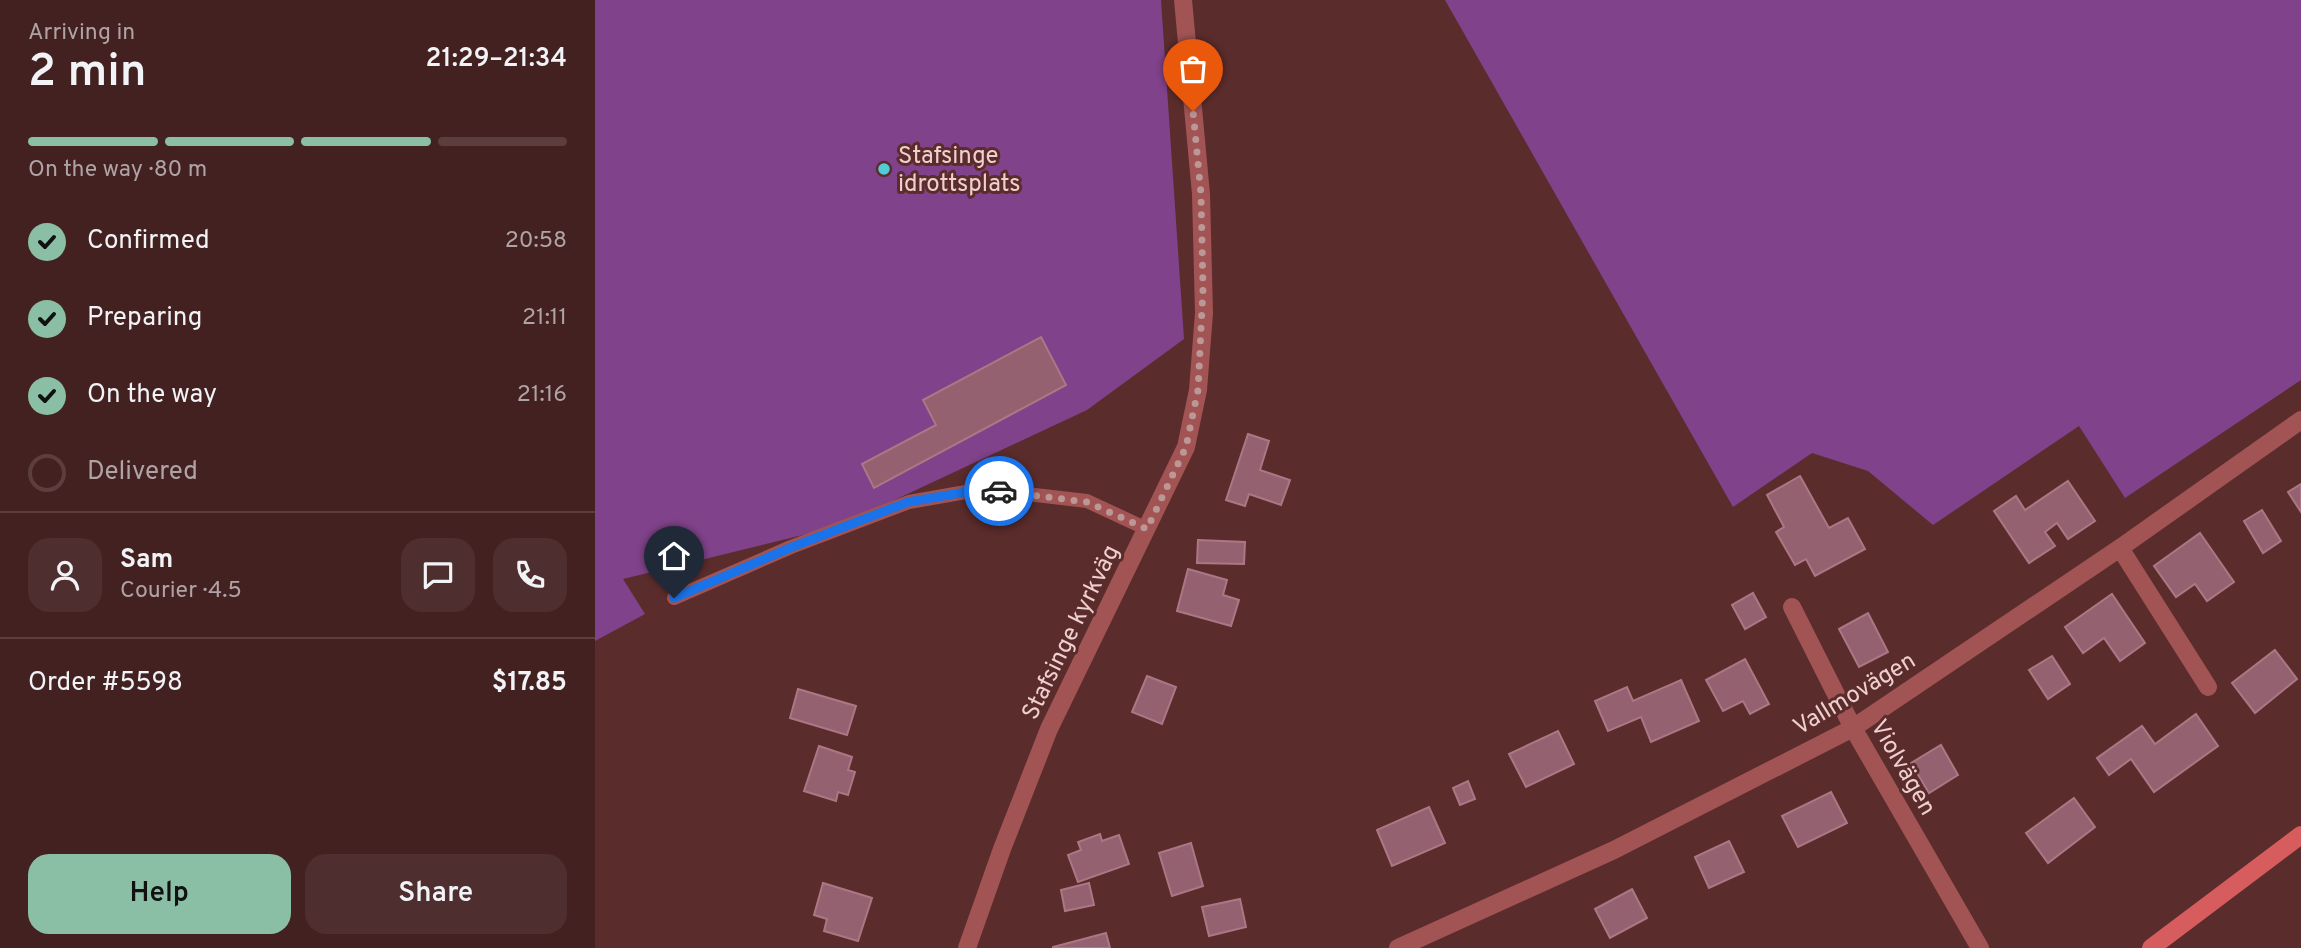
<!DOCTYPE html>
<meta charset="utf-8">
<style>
:root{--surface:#442121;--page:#4e2e2e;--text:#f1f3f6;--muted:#afa3a5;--line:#5c3e3f;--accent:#8abfa5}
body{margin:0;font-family:Overpass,sans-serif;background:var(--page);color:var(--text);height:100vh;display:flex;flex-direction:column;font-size:26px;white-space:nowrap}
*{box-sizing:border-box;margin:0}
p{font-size:23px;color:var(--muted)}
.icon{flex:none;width:38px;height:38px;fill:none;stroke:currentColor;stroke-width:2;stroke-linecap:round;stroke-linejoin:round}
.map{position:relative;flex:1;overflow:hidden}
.sheet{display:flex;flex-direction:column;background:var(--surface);width:595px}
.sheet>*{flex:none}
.pin{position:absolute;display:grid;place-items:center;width:60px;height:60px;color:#fff;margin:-72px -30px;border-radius:50% 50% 50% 0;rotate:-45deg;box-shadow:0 0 7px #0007}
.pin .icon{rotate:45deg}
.courier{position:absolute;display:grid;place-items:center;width:70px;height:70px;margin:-35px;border:5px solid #1a73e8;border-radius:50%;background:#fff;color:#222;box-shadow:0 2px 9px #0007}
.overview em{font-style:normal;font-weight:600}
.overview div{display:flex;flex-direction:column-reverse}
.overview{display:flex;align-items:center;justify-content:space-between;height:119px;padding:0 28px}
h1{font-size:46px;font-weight:600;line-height:52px}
.bar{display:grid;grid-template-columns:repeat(4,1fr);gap:10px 7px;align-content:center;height:84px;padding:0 28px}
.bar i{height:9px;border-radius:5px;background:var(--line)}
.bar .active{background:var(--accent)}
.bar p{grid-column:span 4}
.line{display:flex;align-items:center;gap:18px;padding:0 28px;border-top:2px solid var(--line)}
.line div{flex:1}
.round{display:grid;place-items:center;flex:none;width:74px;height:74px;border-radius:21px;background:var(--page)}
ol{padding:0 28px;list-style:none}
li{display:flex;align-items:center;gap:21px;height:77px}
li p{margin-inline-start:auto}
li .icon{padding:7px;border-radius:50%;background:var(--accent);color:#111;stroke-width:4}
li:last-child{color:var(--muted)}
li i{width:38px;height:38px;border:4px solid var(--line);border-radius:50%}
.primary-button{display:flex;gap:14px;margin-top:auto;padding:14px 28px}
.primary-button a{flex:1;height:80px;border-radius:21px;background:var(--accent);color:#111;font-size:28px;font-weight:600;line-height:80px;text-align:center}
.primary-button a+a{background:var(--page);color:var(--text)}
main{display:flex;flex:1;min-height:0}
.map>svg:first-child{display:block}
</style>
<main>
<section class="sheet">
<div class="overview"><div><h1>2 min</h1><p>Arriving in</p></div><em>21:29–21:34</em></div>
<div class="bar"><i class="active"></i><i class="active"></i><i class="active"></i><i></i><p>On the way · 80 m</p></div>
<ol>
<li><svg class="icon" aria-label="check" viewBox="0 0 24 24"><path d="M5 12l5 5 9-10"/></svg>Confirmed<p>20:58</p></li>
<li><svg class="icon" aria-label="check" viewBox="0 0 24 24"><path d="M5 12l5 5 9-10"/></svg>Preparing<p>21:11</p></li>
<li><svg class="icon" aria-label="check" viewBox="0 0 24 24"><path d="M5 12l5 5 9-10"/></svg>On the way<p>21:16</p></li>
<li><i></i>Delivered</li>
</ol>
<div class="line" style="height:126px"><a class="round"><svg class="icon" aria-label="person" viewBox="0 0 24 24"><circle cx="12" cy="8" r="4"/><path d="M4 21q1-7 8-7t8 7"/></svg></a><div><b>Sam</b><p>Courier · 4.5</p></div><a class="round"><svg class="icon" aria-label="chat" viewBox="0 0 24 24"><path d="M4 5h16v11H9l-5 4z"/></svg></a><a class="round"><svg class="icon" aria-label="phone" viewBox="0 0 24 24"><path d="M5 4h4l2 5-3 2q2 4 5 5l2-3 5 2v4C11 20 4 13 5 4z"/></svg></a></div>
<div class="line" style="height:91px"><div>Order #5598</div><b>$17.85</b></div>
<div class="primary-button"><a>Help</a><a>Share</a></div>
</section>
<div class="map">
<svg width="1706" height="948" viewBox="0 0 1706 948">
<rect width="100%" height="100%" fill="#5b2c2c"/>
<g fill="#80428a">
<path d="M0 0H566L589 339 492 410 244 526 28 579 50 614 0 641Z"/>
<path d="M850 0H1706V380L1530 498 1484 426 1338 525 1273 471 1217 453 1138 507Z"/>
</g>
<g fill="#93616f" stroke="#ac7785" stroke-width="2">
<path d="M446 337 471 385 279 488 267 464 341 425 328 400Z"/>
<path d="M653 434 674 441 665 470 695 480 686 505 654 494 650 506 631 500Z"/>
<path d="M1205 476 1234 528 1253 518 1270 549 1220 576 1211 559 1200 565 1181 532 1189 527 1172 495Z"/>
<path d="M1473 481 1500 521 1473 539 1462 523 1450 532 1460 546 1434 563 1399 511 1421 496 1430 510Z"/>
<path d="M1706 484V512L1693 492Z"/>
<path d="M1667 510 1686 541 1668 553 1649 521Z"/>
<path d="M1605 533 1639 582 1612 601 1600 584 1581 597 1559 566Z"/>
<path d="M603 540 650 542 649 564 602 563Z"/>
<path d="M593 569 632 580 628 595 644 600 636 626 582 611Z"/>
<path d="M1158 593 1171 617 1150 629 1137 605Z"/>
<path d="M1517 594 1550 643 1525 661 1509 638 1488 653 1470 627Z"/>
<path d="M1273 613 1293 652 1264 667 1244 629Z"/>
<path d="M1680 650 1702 679 1660 713 1637 683Z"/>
<path d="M1457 656 1475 684 1453 699 1434 670Z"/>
<path d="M1150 659 1174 704 1155 714 1148 701 1128 711 1111 680Z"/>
<path d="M552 676 581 687 567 724 537 712Z"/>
<path d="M1086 680 1104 721 1056 742 1046 717 1013 731 1000 701 1032 687 1038 701Z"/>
<path d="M203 689 261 706 252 735 195 718Z"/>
<path d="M1601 714 1623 746 1559 792 1536 759 1514 775 1502 758 1547 726 1560 744Z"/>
<path d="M963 731 979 764 931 787 914 754Z"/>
<path d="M1346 745 1363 775 1334 793 1316 763Z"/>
<path d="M224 746 257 757 253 770 260 772 253 795 243 792 241 801 209 791Z"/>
<path d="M873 781 880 799 865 805 858 788Z"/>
<path d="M1236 792 1252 823 1203 847 1187 816Z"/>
<path d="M1479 798 1500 827 1453 863 1431 833Z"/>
<path d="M834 807 850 843 797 866 782 830Z"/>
<path d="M505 834 507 841 524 835 534 864 483 882 473 855 486 850 483 842Z"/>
<path d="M1134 841 1149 872 1114 888 1100 857Z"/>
<path d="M596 843 608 886 577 896 564 853Z"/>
<path d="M228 883 277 898 263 941 229 931 232 919 219 915Z"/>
<path d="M494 883 499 905 470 911 466 890Z"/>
<path d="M1037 889 1052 918 1015 938 1000 909Z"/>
<path d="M645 899 651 927 614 936 607 907Z"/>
<path d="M511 933 515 948H458V947Z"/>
</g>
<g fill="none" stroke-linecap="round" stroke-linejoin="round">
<path stroke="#a15453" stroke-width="14" d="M79 598 196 547 314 502 388 489 492 501 552 529"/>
<g stroke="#a15453" stroke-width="18">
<path d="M1525 548 1613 687"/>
<path d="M1197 607 1258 728 1385 948"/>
<path d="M372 948 407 849 454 729 591 447 603 390 609 313 606 194 588 0"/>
<path d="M803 948 1019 850 1258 728 1525 548 1706 420"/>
</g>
<path stroke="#d75c5e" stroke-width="18" d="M1556 948 1706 835"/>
</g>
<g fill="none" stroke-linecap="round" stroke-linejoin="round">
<path stroke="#bb9796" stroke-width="7" stroke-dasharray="0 12.6" d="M404 491 492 502 552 529 591 447 603 390 608 289 606 194 598 111"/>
<path stroke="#1a73e8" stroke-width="9" d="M79 598 197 547 313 502 388 489 404 491"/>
</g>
<circle fill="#51ccd4" stroke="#5b2c2c" stroke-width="2.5" cx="289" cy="169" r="7"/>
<g text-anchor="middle" stroke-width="6" stroke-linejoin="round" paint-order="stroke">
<g font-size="24" fill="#efd0cf" stroke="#5b2c2c" text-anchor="start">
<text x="303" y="163">Stafsinge<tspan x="303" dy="28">idrottsplats</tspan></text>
</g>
<g font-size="24" fill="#efd0cf" stroke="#5b2c2c">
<text transform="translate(475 632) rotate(-64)" y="8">Stafsinge kyrkväg</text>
<text transform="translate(1259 693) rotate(-31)" y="8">Vallmovägen</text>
<text transform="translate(1309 767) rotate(60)" y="8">Violvägen</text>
</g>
</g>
</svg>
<div class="pin" style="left:598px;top:111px;background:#ea580c"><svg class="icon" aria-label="bag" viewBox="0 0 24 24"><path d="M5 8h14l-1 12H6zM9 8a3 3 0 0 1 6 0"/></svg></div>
<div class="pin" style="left:79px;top:598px;background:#1f2937"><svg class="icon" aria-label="home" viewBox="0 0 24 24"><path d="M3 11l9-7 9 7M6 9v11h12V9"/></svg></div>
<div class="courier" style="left:404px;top:491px"><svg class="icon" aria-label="car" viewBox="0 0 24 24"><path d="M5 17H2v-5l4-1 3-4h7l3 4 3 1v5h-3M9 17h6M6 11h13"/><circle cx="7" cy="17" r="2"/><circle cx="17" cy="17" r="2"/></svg></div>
</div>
</main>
